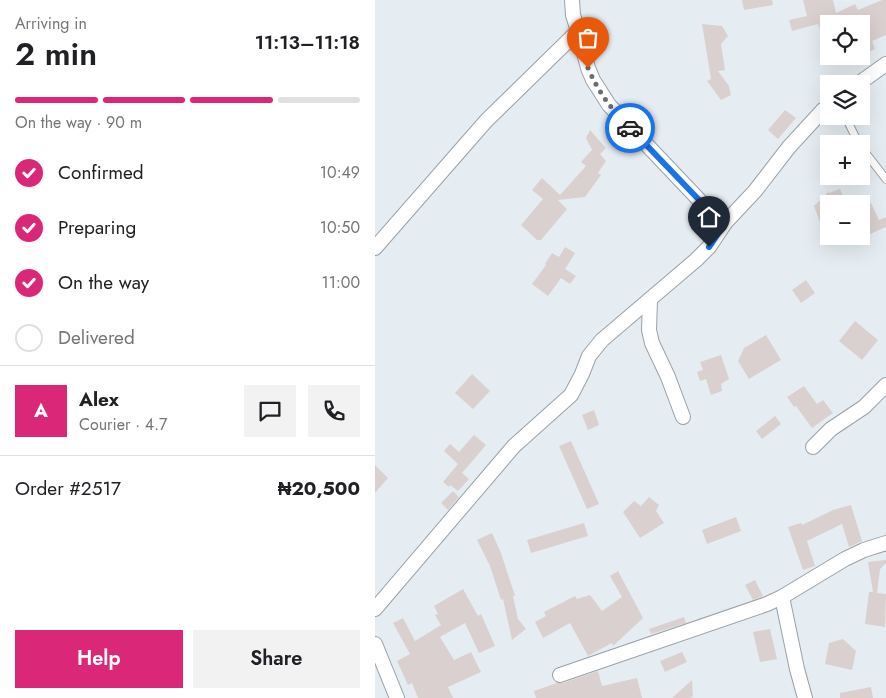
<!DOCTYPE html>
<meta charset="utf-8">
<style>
:root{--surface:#fff;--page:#f2f2f2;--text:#202124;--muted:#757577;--line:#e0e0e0;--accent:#db2777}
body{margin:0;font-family:Jost,sans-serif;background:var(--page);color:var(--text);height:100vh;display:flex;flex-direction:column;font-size:19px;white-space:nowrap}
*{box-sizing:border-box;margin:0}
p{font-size:16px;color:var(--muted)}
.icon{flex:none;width:28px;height:28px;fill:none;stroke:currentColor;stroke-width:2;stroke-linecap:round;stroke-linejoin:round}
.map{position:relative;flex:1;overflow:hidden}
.panel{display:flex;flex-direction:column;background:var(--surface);width:375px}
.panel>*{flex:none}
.buttons{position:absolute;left:445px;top:15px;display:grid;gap:10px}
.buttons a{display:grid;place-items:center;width:50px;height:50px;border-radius:0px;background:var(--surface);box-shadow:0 5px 20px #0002;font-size:25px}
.pin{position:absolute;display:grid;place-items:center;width:42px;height:42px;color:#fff;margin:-51px -21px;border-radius:50% 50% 50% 0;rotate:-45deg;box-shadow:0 0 5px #0007}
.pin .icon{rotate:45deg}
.courier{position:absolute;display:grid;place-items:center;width:50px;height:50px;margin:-25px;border:4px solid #1a73e8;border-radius:50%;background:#fff;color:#222;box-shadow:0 1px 6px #0007}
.overview em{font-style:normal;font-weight:600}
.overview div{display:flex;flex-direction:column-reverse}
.overview{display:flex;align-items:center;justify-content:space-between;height:85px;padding:0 15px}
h1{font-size:32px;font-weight:600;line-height:38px}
.bar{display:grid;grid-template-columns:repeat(4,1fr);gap:8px 5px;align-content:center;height:60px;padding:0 15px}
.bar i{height:6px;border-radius:4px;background:var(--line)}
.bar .active{background:var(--accent)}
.bar p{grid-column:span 4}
.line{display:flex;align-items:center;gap:12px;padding:0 15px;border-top:1px solid var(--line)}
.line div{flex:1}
.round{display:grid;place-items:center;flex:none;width:52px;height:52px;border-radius:0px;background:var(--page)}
ol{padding:0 15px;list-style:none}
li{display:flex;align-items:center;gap:15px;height:55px}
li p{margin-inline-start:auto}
li .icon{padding:5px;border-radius:50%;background:var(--accent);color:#fff;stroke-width:4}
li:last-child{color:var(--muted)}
li i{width:28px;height:28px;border:2px solid var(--line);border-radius:50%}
.action{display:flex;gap:10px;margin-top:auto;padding:10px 15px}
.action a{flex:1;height:58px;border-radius:0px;background:var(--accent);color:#fff;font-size:20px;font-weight:600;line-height:58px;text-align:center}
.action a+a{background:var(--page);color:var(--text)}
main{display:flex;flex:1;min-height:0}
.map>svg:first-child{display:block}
</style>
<main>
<section class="panel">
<div class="overview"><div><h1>2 min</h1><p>Arriving in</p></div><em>11:13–11:18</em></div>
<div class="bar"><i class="active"></i><i class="active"></i><i class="active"></i><i></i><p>On the way · 90 m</p></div>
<ol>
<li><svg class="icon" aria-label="check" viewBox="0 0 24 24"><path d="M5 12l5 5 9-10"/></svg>Confirmed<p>10:49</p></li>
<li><svg class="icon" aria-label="check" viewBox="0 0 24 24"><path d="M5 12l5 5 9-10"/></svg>Preparing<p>10:50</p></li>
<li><svg class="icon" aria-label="check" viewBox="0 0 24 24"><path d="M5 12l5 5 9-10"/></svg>On the way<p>11:00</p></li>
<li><i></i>Delivered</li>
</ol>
<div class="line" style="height:90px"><b class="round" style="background:var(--accent);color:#fff">A</b><div><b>Alex</b><p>Courier · 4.7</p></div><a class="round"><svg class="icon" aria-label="chat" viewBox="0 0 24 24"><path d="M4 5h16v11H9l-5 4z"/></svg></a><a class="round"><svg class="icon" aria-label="phone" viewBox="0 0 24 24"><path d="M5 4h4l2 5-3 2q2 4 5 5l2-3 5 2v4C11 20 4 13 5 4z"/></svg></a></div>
<div class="line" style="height:65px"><div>Order #2517</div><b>₦20,500</b></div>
<div class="action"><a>Help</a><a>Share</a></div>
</section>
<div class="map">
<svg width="511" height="698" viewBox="0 0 511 698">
<rect width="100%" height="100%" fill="#e6edf2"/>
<g fill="#dad0cf">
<path d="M367 0H397L398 5 369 10Z"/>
<path d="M428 0H458L461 13 480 4 483 10 507 0H511V35L497 41 500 49 486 55V24H454V31L446 33 443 24 417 31 414 20 432 16Z"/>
<path d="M327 24 347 26 353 36 346 44 350 70 343 71 354 86 356 95 346 100 332 81 336 79Z"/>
<path d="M410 110 421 118 403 139 393 130Z"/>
<path d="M215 130 231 148 225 154 231 161 223 173 226 175 210 197 183 200 192 209 166 240H162L146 225 168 199 157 190 167 178 185 195 211 166 206 162 217 150 211 138Z"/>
<path d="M465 189 471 204H454V219L445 222 439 206 454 191V193Z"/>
<path d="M496 203 504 220 511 217V227L486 238V208Z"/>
<path d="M190 247 200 253 190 269 201 276 195 284 186 278 173 296 157 284 171 265 170 264 177 253 184 257Z"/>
<path d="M431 280 440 293 426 303 417 290Z"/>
<path d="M480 321 503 340 487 360 464 341Z"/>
<path d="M391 335 406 360 374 379 363 361 369 348Z"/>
<path d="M346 355 354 379 346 384 347 391 336 395 331 379 325 381 322 372 328 370 325 362Z"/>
<path d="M97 374 115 391 98 409 80 393Z"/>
<path d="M429 386 442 404 448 400 458 413 437 428 421 406 419 407 412 397Z"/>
<path d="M219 410 224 425 213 430 207 415Z"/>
<path d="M400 416 406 424 387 439 381 431Z"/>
<path d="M99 435 111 445 87 473 94 479 83 491 75 485 74 487 68 482 83 464 69 451 75 444 84 452Z"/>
<path d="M196 441 224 504 212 509 184 446Z"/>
<path d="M0 465 13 478 0 493Z"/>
<path d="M78 491 84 497 73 510 66 503Z"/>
<path d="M274 497 284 505 281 511 289 523 265 538 248 512 259 501 266 506Z"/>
<path d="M476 505 487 541 474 547 467 524 432 541 440 566 428 570 413 527 426 523 427 525 458 510Z"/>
<path d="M361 517 366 531 332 544 327 530Z"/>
<path d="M209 523 213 536 156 553 152 540Z"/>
<path d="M117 533 126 553 140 596H138L143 619 151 629 137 640 128 599 126 600 115 566 102 540Z"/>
<path d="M511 560V563L505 569 502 593 511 594 510 627 490 624 494 592H498L493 562Z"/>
<path d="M243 571 268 618 238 646 237 643 213 656 195 623 168 638 160 622 171 616 169 612 200 596 202 599 215 595 227 611 247 597 235 576Z"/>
<path d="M380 580 388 596 378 600 370 585Z"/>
<path d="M88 589 103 616 106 614 120 646 104 653 90 623 65 637 79 660 96 652 106 672 73 687 78 698H43L37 683 33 685 22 661 35 654 18 623 28 618 40 641 66 625 60 615 63 614 59 606Z"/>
<path d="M309 617 311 623 276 634 274 629Z"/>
<path d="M395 629 402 659 385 662 378 632Z"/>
<path d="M468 639 481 651 477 670 450 664 454 643Z"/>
<path d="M307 652 312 662 290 672 285 661Z"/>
<path d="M223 671 227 686 262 678 267 698H161L159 691 182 683H188Z"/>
<path d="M317 680 318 697 314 698H297Z"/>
<path d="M496 687 498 698H465V693Z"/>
</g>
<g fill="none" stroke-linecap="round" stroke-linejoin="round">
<defs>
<g id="lane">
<path d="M470 116 484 144"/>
<path d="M486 147 511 179"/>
</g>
<g id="street">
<path d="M203 31 213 68 218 80 234 105 327 203 350 223"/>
<path d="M483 84 511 64"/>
<path d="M0 248 111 121 203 31 198 15 197 0"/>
<path d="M275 300 274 330 277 343 293 377 308 417"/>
<path d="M438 447 456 429 489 407 511 385"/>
<path d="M407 597 422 669 430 698"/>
<path d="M0 609 139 446 196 395 207 374 214 356 227 340 321 260 334 247 350 223 380 191 414 147 448 110 454 106"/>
<path d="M0 644 22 698"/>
<path d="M185 675 392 604 407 597 470 559 489 550 511 543"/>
</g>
</defs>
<use href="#lane" stroke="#9ba1a6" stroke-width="9"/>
<use href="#street" stroke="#9ba1a6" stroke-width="16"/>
<use href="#lane" stroke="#fff" stroke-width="7"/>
<use href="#street" stroke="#fff" stroke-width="14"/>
</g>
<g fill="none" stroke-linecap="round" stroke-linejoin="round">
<path stroke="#6a6e71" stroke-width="5" stroke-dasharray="0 9" d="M213 68C224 93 236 109 255 128"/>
<path stroke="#1a73e8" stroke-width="6" d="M255 128 327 203 350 223 334 247"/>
</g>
</svg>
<div class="buttons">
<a><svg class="icon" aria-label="locate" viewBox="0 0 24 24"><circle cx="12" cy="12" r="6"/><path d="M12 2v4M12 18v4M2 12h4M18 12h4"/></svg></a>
<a><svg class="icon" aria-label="layers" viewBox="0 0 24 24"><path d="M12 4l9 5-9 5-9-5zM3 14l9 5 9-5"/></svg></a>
<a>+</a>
<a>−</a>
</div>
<div class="pin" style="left:213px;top:68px;background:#ea580c"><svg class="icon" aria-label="bag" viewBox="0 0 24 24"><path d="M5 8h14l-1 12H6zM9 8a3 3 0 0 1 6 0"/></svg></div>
<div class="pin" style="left:334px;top:247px;background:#1f2937"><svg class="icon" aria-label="home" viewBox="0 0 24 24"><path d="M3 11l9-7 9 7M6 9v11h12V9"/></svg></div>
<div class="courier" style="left:255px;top:128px"><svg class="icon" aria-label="car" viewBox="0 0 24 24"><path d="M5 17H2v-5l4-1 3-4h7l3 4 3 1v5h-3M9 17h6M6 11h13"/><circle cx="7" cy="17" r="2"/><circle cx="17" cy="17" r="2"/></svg></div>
</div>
</main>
